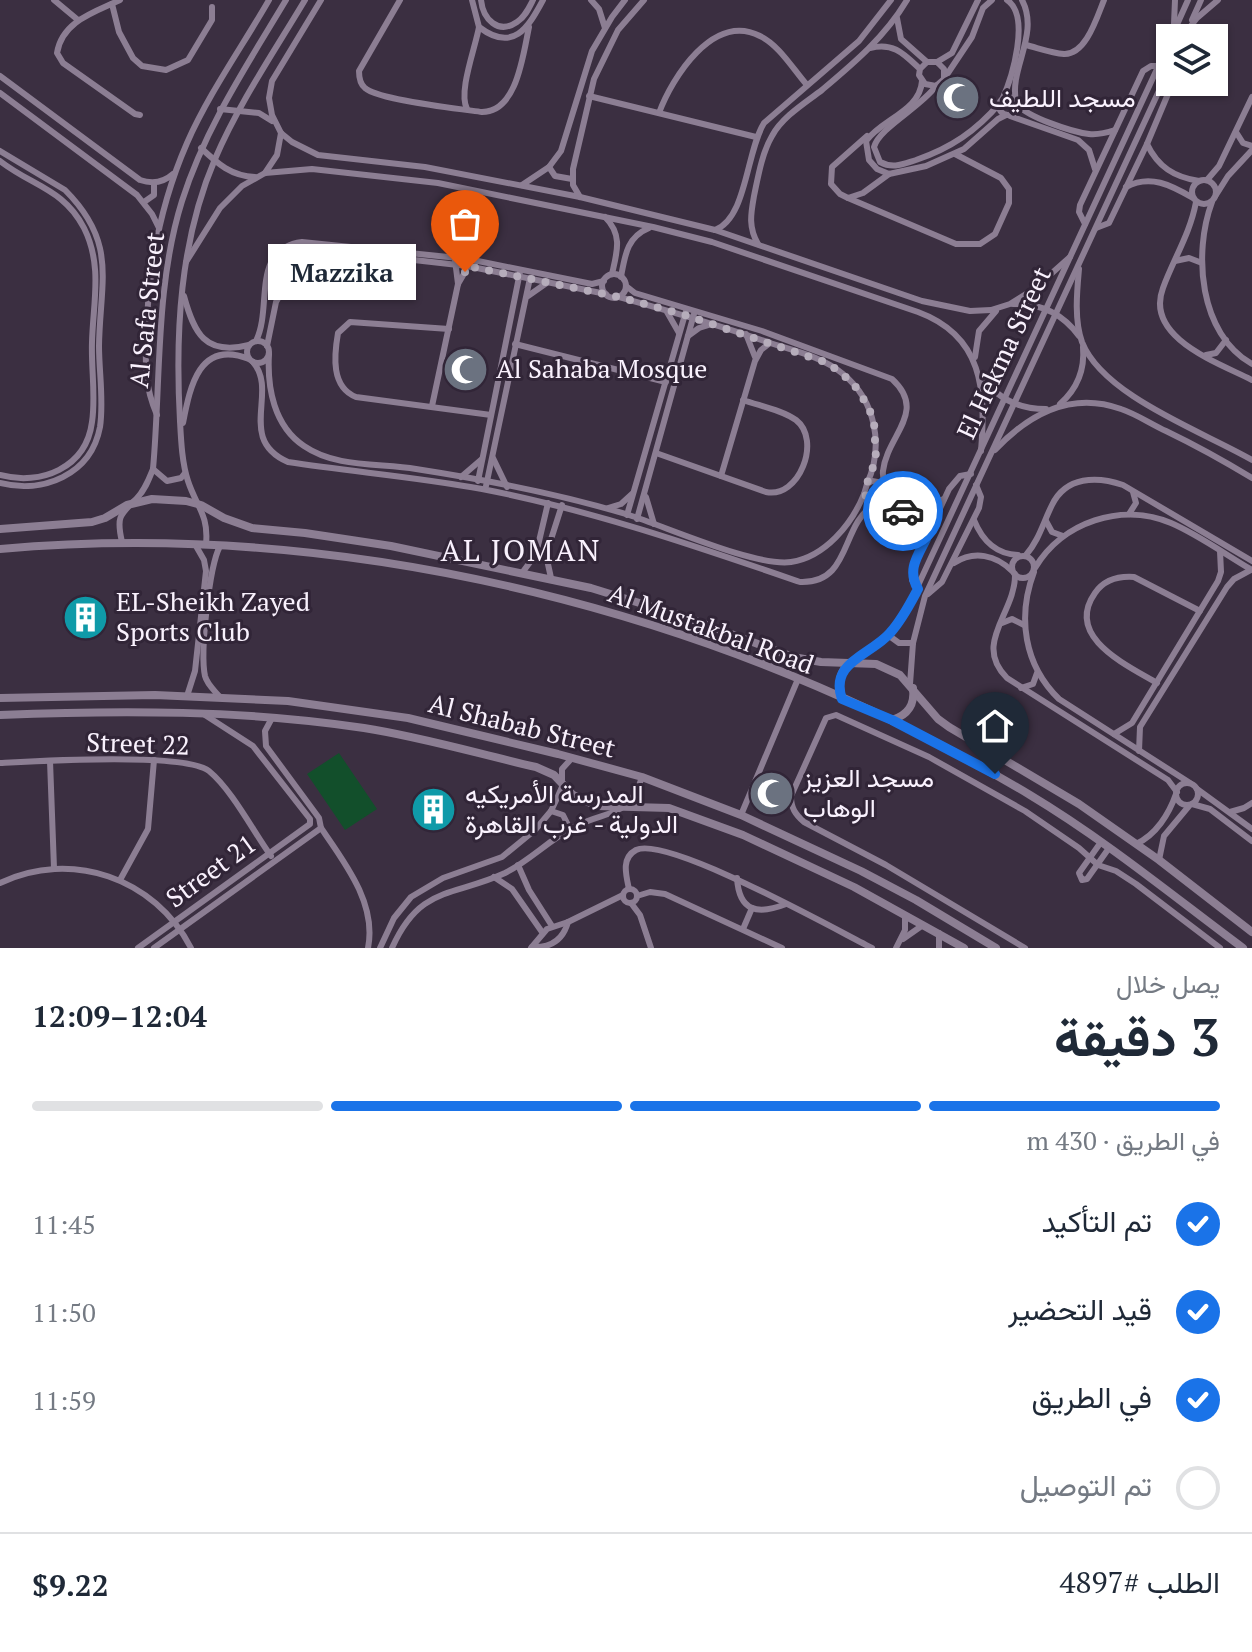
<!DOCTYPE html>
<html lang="ar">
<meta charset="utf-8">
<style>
:root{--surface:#fff;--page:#f6f6f7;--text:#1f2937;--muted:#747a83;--line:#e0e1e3;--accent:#1a73e8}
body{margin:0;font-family:"PT Serif",Vazirmatn,serif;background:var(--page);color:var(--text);direction:rtl;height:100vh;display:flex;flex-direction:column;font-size:30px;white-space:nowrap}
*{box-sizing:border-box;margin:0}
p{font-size:26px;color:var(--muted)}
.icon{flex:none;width:44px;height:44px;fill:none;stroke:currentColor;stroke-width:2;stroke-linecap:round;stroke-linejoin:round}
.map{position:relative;height:948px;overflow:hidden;direction:ltr}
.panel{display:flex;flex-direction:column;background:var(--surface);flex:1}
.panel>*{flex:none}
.fabs{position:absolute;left:1156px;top:24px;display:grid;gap:16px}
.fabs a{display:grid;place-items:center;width:72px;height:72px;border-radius:0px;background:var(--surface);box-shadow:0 2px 6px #0004;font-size:40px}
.pin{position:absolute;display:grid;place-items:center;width:68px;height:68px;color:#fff;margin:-82px -34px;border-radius:50% 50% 50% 0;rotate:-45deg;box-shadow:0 0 8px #0007}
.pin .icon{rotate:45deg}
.courier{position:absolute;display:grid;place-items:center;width:80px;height:80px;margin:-40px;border:6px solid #1a73e8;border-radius:50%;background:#fff;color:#222;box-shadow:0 2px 10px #0007}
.bubble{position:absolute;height:56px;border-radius:0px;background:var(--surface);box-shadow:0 2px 6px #0004;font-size:26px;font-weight:700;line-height:56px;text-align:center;direction:rtl}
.head em{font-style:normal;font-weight:700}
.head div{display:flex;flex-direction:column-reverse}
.head{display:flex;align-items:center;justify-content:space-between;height:136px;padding:0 32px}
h1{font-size:52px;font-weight:700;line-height:60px}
.bar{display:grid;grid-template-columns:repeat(4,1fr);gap:12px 8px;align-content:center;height:96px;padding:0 32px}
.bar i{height:10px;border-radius:6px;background:var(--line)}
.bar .current{background:var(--accent)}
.bar p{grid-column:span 4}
.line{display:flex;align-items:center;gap:20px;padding:0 32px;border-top:2px solid var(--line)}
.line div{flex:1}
ol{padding:0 32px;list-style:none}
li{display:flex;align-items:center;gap:24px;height:88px}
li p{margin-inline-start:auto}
li .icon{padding:8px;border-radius:50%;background:var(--accent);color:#fff;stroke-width:4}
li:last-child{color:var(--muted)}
li i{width:44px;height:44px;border:4px solid var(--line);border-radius:50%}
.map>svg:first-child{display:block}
</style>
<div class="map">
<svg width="1252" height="948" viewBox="0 0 1252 948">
<rect width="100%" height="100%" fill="#3b2f41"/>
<path fill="#124f2b" d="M339 753 377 809 345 830 307 774Z"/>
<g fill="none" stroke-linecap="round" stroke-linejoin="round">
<g stroke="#8c7e93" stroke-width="6">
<path d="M54 0 78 20"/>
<path d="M120 0C95 12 62 21 57 53L63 63 135 114 140 115"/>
<path d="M321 0 272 81 269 98 272 115 281 133 292 142 318 155 425 167 580 197 715 230 922 301 970 311 991 310 1010 304 1034 289 1070 257"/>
<path d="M400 0 359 71C359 78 360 84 365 88 378 100 460 109 482 112 517 112 523 55 529 27"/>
<path d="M472 0 479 27C513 53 528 28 543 0"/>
<path d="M481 0C483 19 498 35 517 22 525 17 529 8 533 0"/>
<path d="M591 0 599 9 605 28"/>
<path d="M112 4 119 32 133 58 142 66 166 70 188 60 212 20V7"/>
<path d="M897 18 901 39 927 62"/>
<path d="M1192 20 1201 0"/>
<path d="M1174 24 1175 0"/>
<path d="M1186 32 1197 18 1218 0"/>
<path d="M1171 38 1188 0"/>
<path d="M1026 45C1038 48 1052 53 1064 54 1086 55 1097 17 1104 0"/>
<path d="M870 48C894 42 904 54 920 69L919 75 925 84 936 86 944 79V69L937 62H927L920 69"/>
<path d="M937 62 952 53 978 0"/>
<path d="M0 76 140 180C152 184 163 183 173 174"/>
<path d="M946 76 972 37 983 8 992 0"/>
<path d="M922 81C920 111 882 119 866 141L869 160 877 169 889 174 926 166 964 149 998 119 1006 115"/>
<path d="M936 86C921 107 879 128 874 147L880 162C893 169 903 164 916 160 951 148 976 131 1000 103"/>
<path d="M0 93 137 195 152 214 159 228"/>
<path d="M589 96 756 137"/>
<circle cx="1008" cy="106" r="9"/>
<path d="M1002 100C1012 78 1031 16 1007 0"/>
<path d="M1016 101C1009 69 1040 34 1022 0"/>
<path d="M1017 104C1027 117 1072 132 1089 134 1098 135 1106 133 1115 130"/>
<path d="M220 109 259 113 272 121"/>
<path d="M467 109C458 92 475 49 479 27"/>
<path d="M659 113C672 78 713 12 760 36 779 45 793 69 807 85"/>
<path d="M1010 116 1078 140 1089 150 1095 169"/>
<path d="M1236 132 1243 143 1252 146"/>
<path d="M867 136 832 167 831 184 840 194 848 198 863 193 889 174"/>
<path d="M1147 144C1158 167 1174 177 1199 181"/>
<path d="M201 148C218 164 231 176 255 177"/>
<path d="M0 151 65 190C118 243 100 281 99 346 99 372 104 401 100 427 91 475 43 494 0 483"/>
<path d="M0 161C32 186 64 189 84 228 103 266 93 303 92 342 91 369 96 396 92 422 86 468 41 486 0 475"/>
<path d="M549 167 555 176 572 179"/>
<path d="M265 173 277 155 281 133"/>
<circle cx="1204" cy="192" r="12"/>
<path d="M1207 180 1219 166 1252 97"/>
<path d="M522 185 549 167 561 151 592 51 612 17 625 0"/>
<path d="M1126 187C1150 174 1171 185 1193 198"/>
<path d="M1216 195 1228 176 1252 150"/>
<path d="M580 197 573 185V169L594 79 618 30 644 0"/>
<path d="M848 198 956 244H980L995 234 1009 203V189L1001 178 955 154"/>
<path d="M144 202 154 195V183"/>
<path d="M1196 202C1190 234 1174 258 1163 288 1144 338 1219 363 1252 380"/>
<path d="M1212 202C1193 253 1199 334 1252 364"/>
<path d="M605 217C623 235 617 252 612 274"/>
<path d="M1085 224 1079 212 1080 205 1143 71 1151 66H1159"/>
<path d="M1096 228 1109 223 1147 144 1173 82"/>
<path d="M715 230C747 218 746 152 764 123L859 41 891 0"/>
<path d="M758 244C748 227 751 213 754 196 758 177 762 153 772 136 782 117 805 103 822 90 854 63 885 37 907 0"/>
<path d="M455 260 458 284"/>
<path d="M1175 261 1189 258 1202 263"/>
<path d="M186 262 220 208 242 186 265 173 312 169 438 183 653 227 712 242 918 312C983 336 986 390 981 451"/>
<path d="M1079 269C1077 291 1074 320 1082 342 1103 396 1204 432 1252 460"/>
<circle cx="614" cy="286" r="12"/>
<path d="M621 277C625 255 627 237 649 228"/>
<path d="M626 286 635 293 762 331 892 379C928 412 887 435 883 471 881 485 895 494 880 504L869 503 864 494 867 484 872 481 883 483"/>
<path d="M184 296C194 333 205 356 249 345"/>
<path d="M528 296 548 282"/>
<path d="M619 297C669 311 720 325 770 343 795 351 823 357 843 374 876 401 884 446 867 484"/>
<path d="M1013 304C1040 303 1063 314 1079 336"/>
<path d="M667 312 679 333"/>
<path d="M449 329 350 322 338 333C334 356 331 387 356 397L491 415"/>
<path d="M746 334 755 357"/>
<path d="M688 336 699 328 712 324"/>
<path d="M256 341C273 307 250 249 302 242L468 259 592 284 604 281"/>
<circle cx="258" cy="352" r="11"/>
<path d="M515 344 666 382"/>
<path d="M267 346 276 302 285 286 305 265 316 259 343 252 467 266 606 294"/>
<path d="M269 354C267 388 274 426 304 446 336 468 379 463 416 469 487 480 560 494 629 515 667 527 756 567 791 562 825 557 852 524 864 494"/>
<path d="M1206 355 1216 353 1226 340"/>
<path d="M975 357 979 331 996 311"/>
<path d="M253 362C279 392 236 439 288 462 353 472 418 477 482 489 591 510 695 546 800 582 852 584 840 525 874 505"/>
<path d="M981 375C996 398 1019 409 1046 409"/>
<path d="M1060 404C1077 389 1085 370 1083 347"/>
<path d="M432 406 458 284 465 272 467 262"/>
<path d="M157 415C142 381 146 356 147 320 150 259 163 198 187 143 209 93 242 47 269 0"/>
<path d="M183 423C190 387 199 339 249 359"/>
<path d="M995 450C1029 414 1071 391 1121 409 1136 414 1151 424 1166 431 1195 445 1224 461 1252 478"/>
<path d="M656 453 766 492C799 499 822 440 796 420 782 410 760 406 743 400"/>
<path d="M493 458 507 487"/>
<path d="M153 469 167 481 181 478 185 473"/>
<path d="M721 476 755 361 761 350 770 343"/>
<path d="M461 477 482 459"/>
<path d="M478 481 520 272"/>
<path d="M486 486 530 278"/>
<path d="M889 489C906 504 923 506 944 499"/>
<path d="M646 497 654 524"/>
<path d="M880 504C900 506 920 517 925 537"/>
<path d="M608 508 621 504 632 494"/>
<path d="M1129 514 1136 503 1133 492"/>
<path d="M627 515 686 311"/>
<path d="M637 519 694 314"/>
<path d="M974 520C982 540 995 554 1018 555"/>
<path d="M1046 521 1052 532 1063 536"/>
<path d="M122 542C116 516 120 515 137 498 145 490 149 479 153 469 161 381 155 287 182 201 205 128 247 65 286 0"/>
<path d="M206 544C209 515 196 506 188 481 182 463 181 440 180 421 175 332 180 241 215 159 239 103 274 52 305 0"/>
<path d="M1026 555C1039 540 1043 523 1052 505 1066 476 1097 476 1123 485L1252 561"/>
<circle cx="1023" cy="567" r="11"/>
<path d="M954 563C974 550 996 555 1012 571"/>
<path d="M1035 568C1062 522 1122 502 1171 523 1199 535 1226 555 1252 570"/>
<path d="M1034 572C1017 617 1024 665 1059 699L1190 783"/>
<path d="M522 573 536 554 548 503"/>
<path d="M1015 574C1016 613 972 643 1007 678L1168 780 1177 792"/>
<path d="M551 578 546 555 562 505"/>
<path d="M917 588 912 580 913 567 949 489 960 476 971 474"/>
<path d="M928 594 942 582 979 508 981 497 976 485"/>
<path d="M1002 623 1012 619 1024 625"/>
<path d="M888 635 899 643H913"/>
<path d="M849 663 888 635 909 605 1170 41"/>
<path d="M1157 683C1127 665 1064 637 1095 593 1104 580 1119 576 1134 577L1200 611"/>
<path d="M910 684 913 643 925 596 1170 67"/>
<path d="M1021 688 1033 684 1037 673"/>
<path d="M187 696 195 671 206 571 204 560 196 546"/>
<path d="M219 696C214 690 207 684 205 676 200 653 209 567 220 546"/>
<path d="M1114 734 1132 723 1218 581 1221 572 1220 551"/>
<path d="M1139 751 1140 727 1227 587 1234 579 1251 570"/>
<path d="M50 761 54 868"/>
<path d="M0 763C37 761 185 752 209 771 232 790 253 831 271 856"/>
<circle cx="1187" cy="794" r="11"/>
<path d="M1197 789 1252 829"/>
<path d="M1192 804 1210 809 1252 841"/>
<path d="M551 811 563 815 570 829"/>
<path d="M1230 812 1244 808 1252 803"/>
<path d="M741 815 798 679"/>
<path d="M321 828C345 863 377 904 368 948"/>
<path d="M1101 842 1079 873 1082 880 1087 879 1109 848"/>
<path d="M1136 844C1156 835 1169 814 1176 794"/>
<path d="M1159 860 1164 836 1189 806"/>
<path d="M518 865 529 890 552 926"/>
<path d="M494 877 512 889 542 932"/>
<path d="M737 878C739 912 758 915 786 904"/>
<path d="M120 880 148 829 154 760"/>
<path d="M0 883C71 849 155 878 191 948"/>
<circle cx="630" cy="896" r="7"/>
<path d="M629 889C626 875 621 858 636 850 667 835 836 930 872 948"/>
<path d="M637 896 650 892 665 894 782 948"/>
<path d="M631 903 640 915 651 948"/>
<path d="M743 929 752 908"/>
<path d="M939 933V948"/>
<path d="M903 939 923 925"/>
<path d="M532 947C551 948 563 940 568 922"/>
<path d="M138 948 310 824V819L253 746 205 715"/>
<path d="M154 948 321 828 319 818 266 746 265 731 272 718"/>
<path d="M380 948 394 918 411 897 443 878 502 857 535 830 551 811 558 796 562 787V769L572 758"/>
<path d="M392 948C420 885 453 897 505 873 529 861 548 841 572 828 606 809 629 820 642 777"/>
<path d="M531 948 547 929 568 922 623 895"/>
<path d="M896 948 905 930V915"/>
<path d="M1025 948 886 865 804 822C795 814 791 808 791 796L826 718 836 715 929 757 1025 811 1079 848 1098 865 1116 871 1136 884 1220 948"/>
</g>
<g stroke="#8c7e93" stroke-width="8">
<path d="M0 529 92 522 105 518 127 505 152 499 186 501 201 505 224 518 252 528 305 533 391 546 591 588 688 618 793 657 821 662 876 664 900 675 938 719 949 727 1079 804 1159 860 1252 932"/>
<path d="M0 549C355 518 725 613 1030 795 1105 840 1173 896 1243 948"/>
<path d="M0 698 155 695 288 701 408 718 558 754 642 777 741 815 861 871 916 900 996 948"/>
<path d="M842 698C837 684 839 673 849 663"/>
<path d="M0 715C121 710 245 710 364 728 422 737 479 754 536 767L554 775 573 795 597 806 669 808 743 835 854 887 964 948"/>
<path d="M892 720C908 715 915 705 913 688"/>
</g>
</g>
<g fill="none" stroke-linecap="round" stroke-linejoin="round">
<path stroke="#b6adbb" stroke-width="8" stroke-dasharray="0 14.4" d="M465 272 467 266 619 297 685 315 828 363 853 383 868 406 874 422 876 459 865 489 866 499C874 508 891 505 903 511"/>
<path stroke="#1a73e8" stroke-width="10" d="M903 511 919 524 926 539C917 557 907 570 918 589 910 604 902 620 890 633 871 655 829 662 842 699L892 720 995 774"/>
</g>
<defs>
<symbol id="mosque-disc" viewBox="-11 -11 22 22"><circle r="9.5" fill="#6b7280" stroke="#312537"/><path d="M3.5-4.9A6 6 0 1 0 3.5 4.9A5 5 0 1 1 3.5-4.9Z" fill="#fff"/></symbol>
<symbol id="building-disc" viewBox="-11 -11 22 22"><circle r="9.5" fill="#0f9aa8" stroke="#312537"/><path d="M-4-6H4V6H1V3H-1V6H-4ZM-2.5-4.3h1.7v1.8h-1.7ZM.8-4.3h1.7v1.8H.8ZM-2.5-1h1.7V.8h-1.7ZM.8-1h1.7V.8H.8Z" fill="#fff"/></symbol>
</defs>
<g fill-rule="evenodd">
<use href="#mosque-disc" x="932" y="72" width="51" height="51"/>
<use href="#mosque-disc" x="440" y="344" width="51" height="51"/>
<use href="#building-disc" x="60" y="592" width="51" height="51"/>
<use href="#mosque-disc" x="746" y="768" width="51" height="51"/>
<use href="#building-disc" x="408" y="784" width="51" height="51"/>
</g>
<g text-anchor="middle" stroke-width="6" stroke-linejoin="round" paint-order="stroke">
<g font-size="26" fill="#f9f1fd" stroke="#312537" text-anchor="start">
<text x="989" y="107">مسجد اللطيف</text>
<text x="496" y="378">Al Sahaba Mosque</text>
<text x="116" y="611">EL-Sheikh Zayed<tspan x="116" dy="30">Sports Club</tspan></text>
<text x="803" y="787">مسجد العزيز<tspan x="803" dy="30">الوهاب</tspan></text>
<text x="465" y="803">المدرسة الأمريكيه<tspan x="465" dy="30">الدولية - غرب القاهرة</tspan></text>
</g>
<g font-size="26" fill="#f9f1fd" stroke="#312537">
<text transform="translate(147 310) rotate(-84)" y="9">Al Safa Street</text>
<text transform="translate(1004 353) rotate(-65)" y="9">El Hekma Street</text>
<text transform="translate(711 629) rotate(20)" y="9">Al Mustakbal Road</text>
<text transform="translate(522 726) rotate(14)" y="9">Al Shabab Street</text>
<text transform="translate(138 744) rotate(2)" y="9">Street 22</text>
<text transform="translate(211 871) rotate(-36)" y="9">Street 21</text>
</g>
<g font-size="30" letter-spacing="2" fill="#f9f1fd" stroke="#312537">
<text x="521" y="561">AL JOMAN</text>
</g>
</g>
</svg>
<div class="fabs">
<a><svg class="icon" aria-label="layers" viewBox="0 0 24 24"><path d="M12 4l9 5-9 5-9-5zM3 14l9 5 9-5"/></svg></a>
</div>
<div class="pin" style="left:465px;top:272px;background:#ea580c"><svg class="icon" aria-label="bag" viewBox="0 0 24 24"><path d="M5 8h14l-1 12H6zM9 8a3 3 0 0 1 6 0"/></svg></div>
<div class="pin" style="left:995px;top:774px;background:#1f2937"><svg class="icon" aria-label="home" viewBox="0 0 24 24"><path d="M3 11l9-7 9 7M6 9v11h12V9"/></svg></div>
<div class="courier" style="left:903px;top:511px"><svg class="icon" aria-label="car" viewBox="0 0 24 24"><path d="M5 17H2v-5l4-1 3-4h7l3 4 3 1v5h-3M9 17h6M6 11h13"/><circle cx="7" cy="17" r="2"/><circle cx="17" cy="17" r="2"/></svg></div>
<div class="bubble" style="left:268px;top:244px;width:148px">Mazzika</div>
</div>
<section class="panel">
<div class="head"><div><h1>3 دقيقة</h1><p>يصل خلال</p></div><em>12:04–12:09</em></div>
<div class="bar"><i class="current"></i><i class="current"></i><i class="current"></i><i></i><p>في الطريق · 430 m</p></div>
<ol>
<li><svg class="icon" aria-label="check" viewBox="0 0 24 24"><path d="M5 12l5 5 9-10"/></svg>تم التأكيد<p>11:45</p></li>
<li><svg class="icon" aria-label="check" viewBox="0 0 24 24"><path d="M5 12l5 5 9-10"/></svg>قيد التحضير<p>11:50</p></li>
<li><svg class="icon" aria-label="check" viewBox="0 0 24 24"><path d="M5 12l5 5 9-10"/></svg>في الطريق<p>11:59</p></li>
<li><i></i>تم التوصيل</li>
</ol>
<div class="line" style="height:104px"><div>الطلب #4897</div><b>$9.22</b></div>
</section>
